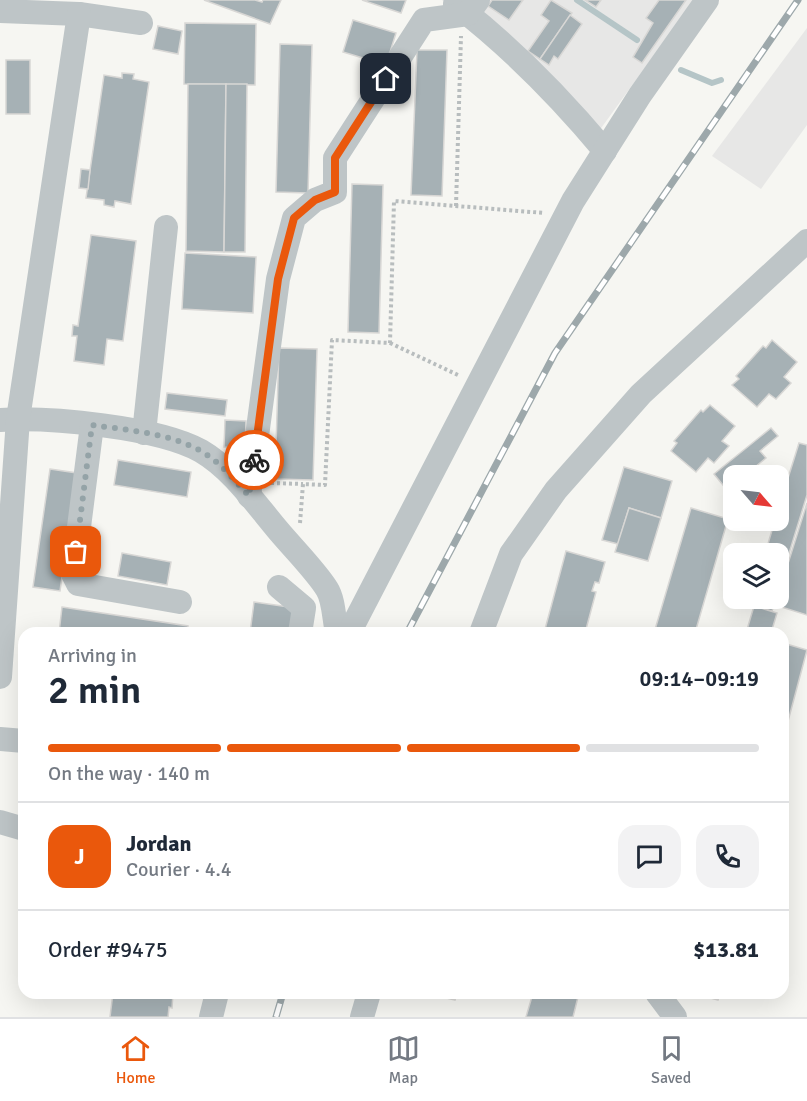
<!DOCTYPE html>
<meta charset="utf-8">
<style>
:root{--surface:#fff;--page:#f2f2f3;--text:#1f2937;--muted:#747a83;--line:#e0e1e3;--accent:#ea580c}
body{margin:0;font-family:Signika,sans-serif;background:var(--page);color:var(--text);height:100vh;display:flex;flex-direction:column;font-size:22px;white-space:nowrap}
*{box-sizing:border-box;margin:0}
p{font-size:20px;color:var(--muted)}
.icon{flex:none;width:33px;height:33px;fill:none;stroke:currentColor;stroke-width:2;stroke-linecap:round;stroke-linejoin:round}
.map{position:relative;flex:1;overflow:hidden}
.sheet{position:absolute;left:18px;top:627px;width:771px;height:372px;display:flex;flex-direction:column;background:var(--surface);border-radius:18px;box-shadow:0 6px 24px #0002}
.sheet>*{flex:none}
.needle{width:39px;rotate:118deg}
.controls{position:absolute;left:723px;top:465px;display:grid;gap:12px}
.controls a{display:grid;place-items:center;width:66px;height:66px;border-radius:12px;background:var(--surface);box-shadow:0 6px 24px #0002;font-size:30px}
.pin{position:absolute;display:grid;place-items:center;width:51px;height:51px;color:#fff;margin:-26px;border-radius:12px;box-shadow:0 3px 9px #0006}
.courier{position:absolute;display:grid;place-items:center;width:60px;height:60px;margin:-30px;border:4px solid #ea580c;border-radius:50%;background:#fff;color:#222;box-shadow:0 2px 8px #0007}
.summary em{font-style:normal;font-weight:600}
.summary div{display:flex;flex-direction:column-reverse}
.summary{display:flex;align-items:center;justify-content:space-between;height:102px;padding:0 30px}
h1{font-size:39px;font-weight:600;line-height:45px}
.bar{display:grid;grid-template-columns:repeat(4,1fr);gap:9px 6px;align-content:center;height:72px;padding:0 30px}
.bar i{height:8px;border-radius:4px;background:var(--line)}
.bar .on{background:var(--accent)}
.bar p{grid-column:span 4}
.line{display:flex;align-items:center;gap:15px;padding:0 30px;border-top:2px solid var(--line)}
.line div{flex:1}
.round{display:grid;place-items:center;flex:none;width:63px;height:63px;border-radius:18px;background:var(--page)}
.tab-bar{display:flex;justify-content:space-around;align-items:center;height:84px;border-top:2px solid var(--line);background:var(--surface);font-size:16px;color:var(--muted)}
.tab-bar a{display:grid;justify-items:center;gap:3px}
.tab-bar .on{color:var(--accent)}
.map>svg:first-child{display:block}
</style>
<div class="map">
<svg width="807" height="1017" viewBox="0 0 807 1017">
<rect width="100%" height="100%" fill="#f6f6f2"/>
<g fill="#e7e7e6">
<path d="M442 0H694L591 142 512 57Z"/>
<path d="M807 28V125L761 189 712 156Z"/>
</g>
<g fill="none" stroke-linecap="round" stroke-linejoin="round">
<g stroke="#b5c5c7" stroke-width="6">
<path d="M577 0 637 40"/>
<path d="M681 70 712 83 721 80"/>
</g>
</g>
<g fill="#a6b1b5" stroke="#d8d7d5" stroke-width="1.5">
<path d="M204 0H255L262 2 263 0H281L270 24Z"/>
<path d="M362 0H406L401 13Z"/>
<path d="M492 0H523L509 20 488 6Z"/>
<path d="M551 0 572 13 540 59 528 51 549 21 541 15Z"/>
<path d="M585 0H601L596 7Z"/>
<path d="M659 0H686L642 63 633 57 653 23 646 18Z"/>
<path d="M570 15 582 24 558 59 554 56 549 65 540 59Z"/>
<path d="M353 20 396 33 386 65 343 52Z"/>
<path d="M185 23 256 24 255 85 184 84Z"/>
<path d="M158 26 182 31 178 54 153 49Z"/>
<path d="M280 44 312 45 308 193 276 192Z"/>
<path d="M417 50H447L442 196 411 195Z"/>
<rect x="6" y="60" width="24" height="54"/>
<path d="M122 73 134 74 133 79 149 82 131 204 115 201 114 207 104 205V200L86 198 104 75 122 78Z"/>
<path d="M188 84H226L224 252 186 251Z"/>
<path d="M226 84H247L245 252H224Z"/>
<path d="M81 169 90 170 88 189 79 188Z"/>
<path d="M352 184 383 185 379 333 348 332Z"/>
<path d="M91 235 136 241 123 341 107 339 104 365 74 361 77 336H72L73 325 78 326Z"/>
<path d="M185 253 256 257 253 313 182 309Z"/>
<path d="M772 340 797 362 784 377 791 383 776 399 769 394 757 407 732 385 739 379 736 376 763 346 766 348Z"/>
<path d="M279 348 317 349 313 480 275 479Z"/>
<path d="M167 393 227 400 225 416 165 409Z"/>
<path d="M710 405 735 426 722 441 729 446 714 463 708 458 696 472 671 451 677 443 674 441 701 410 703 412Z"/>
<path d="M225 420 246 421 245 448 224 447Z"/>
<path d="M771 428 778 436 760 451 766 458 744 476H734V484L727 490 714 474Z"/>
<path d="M799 443 807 445V495L778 589V554H765L775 520H778V510Z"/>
<path d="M118 460 191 472 187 497 114 485Z"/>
<path d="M624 467 672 481 661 518 629 508 618 544 602 540Z"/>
<path d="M50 469 77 473 60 591 33 587Z"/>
<path d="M807 503V615L775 605Z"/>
<path d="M629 508 661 518 648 561 615 552Z"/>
<path d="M691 508 728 519 695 633H654Z"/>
<path d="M566 551 605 562 599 583 595 582 592 591 596 592 585 633H544Z"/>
<path d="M122 553 171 562 167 585 118 576Z"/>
<path d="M752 598H776L772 611 754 606Z"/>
<path d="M254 602 296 608 292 633H250Z"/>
<path d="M754 606 777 613 771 633H746Z"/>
<path d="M62 607 188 626 187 633H59Z"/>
<path d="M783 643 807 650 783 740Z"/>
<path d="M113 993H173L172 1008 169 1007 168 1017H110Z"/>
<path d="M426 993H457L455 1000Z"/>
<path d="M533 993H579L573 1017H526Z"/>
<path d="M693 993H720L718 1000Z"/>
</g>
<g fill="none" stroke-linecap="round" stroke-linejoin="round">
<g stroke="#b8bdbe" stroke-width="4" stroke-dasharray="3 3" stroke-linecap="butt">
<path d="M456 206 461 36"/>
<path d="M390 343 458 375"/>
<path d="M271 483 303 484"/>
<path d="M300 523 303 484 325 485 332 340 390 343 394 201 544 213"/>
</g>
<g stroke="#bec5c7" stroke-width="24">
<path d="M455 4C511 47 560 97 605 151"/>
<path d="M0 11 79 14 141 23"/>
<path d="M0 420C50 417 158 427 201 451 232 469 255 503 277 529 291 546 316 571 327 589 334 600 334 620 337 633"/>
<path d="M92 425 73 574 78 584 180 602"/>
<path d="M144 433 166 227"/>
<path d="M249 496 278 279 294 218 315 200 335 192V158L424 20 468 14 478 0"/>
<path d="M279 587 304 608 300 633"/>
<path d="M349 633 573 201 640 95 707 0"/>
<path d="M481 633 511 554 556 490 641 394 807 241"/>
<path d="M0 677 18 419 79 14"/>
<path d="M0 739 24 741"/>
<path d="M0 822 24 829"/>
<path d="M657 993 675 1017"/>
<path d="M211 1017 217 993"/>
<path d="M362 1017 369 993"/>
</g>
<defs>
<g id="rail">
<path d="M407 633 555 353 798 0"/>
<path d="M276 1017 283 993"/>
</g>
</defs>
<use href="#rail" stroke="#9da8ab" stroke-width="7"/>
<use href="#rail" stroke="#fff" stroke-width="4.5" stroke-dasharray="14" stroke-linecap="butt"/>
</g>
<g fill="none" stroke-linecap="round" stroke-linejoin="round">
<path stroke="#94a3a7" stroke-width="6" stroke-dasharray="0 10.8" d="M76 552 92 425C127 430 169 433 201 451 220 462 234 480 249 496L254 460"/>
<path stroke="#ea580c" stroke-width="8" d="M254 460 278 279 294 218 315 200 335 192V158L386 79"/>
</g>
</svg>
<div class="controls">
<a><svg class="needle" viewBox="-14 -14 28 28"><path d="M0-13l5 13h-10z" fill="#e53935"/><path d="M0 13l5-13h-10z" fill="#747a83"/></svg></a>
<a><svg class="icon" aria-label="layers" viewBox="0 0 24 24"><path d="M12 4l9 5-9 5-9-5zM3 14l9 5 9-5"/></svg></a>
</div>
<div class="pin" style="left:76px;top:552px;background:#ea580c"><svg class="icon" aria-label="bag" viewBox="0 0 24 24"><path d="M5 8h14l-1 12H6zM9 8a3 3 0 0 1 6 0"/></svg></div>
<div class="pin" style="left:386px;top:79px;background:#1f2937"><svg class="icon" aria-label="home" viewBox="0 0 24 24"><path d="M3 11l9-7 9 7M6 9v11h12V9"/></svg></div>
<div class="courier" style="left:254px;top:460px"><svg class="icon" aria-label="bike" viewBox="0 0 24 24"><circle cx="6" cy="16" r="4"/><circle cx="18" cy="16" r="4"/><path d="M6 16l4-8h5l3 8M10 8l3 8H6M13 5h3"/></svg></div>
<section class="sheet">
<div class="summary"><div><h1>2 min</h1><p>Arriving in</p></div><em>09:14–09:19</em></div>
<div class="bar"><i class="on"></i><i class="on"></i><i class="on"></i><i></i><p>On the way · 140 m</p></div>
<div class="line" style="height:108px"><b class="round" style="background:var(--accent);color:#fff">J</b><div><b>Jordan</b><p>Courier · 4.4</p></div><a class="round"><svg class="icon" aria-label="chat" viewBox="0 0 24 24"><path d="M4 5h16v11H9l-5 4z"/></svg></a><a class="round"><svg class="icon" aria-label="phone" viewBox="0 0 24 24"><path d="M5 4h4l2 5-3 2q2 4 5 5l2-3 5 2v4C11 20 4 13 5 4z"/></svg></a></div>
<div class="line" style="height:78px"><div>Order #9475</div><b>$13.81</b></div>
</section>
</div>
<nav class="tab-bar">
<a class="on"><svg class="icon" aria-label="home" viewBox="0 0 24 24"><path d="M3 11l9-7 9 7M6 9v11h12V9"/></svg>Home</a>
<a><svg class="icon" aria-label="map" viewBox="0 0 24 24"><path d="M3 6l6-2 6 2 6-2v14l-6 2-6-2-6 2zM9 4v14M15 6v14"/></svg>Map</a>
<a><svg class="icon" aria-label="saved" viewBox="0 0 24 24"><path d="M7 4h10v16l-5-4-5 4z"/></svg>Saved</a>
</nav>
